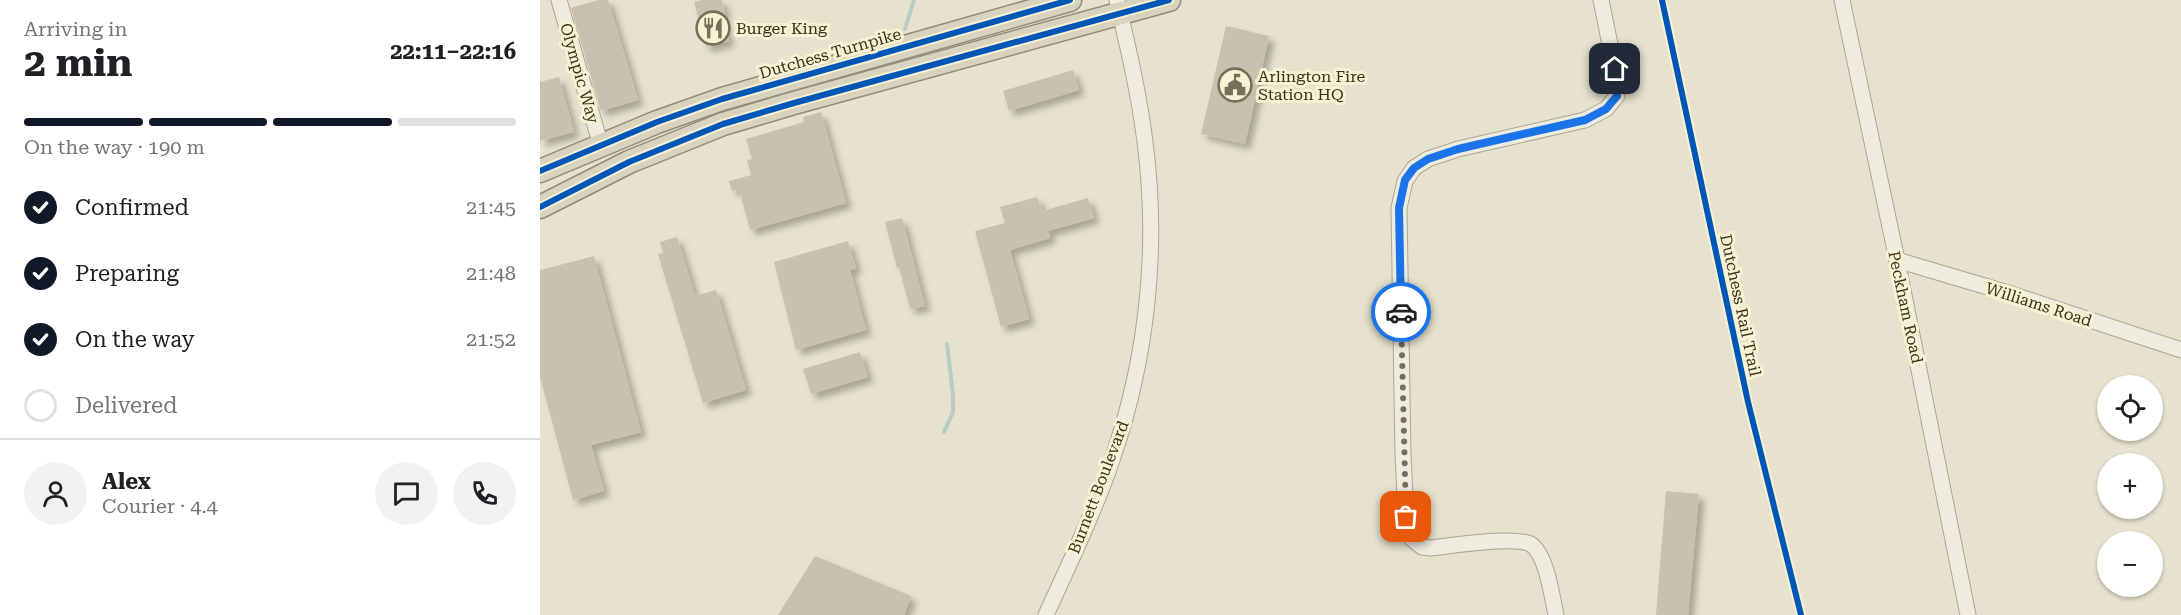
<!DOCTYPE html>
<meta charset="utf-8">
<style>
:root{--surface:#fff;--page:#f2f2f2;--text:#202124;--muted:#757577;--line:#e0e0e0;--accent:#111827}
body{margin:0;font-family:"Roboto Serif",serif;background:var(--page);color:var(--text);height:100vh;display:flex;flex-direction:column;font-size:22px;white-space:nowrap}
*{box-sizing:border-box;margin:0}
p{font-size:20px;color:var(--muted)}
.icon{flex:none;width:33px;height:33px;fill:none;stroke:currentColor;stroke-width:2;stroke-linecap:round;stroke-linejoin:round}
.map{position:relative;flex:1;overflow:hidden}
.sheet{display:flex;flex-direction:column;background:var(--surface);width:540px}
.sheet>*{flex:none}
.buttons{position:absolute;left:1557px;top:375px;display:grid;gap:12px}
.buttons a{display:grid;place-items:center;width:66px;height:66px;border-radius:50%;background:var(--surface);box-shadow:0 2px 4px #0004;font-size:30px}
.pin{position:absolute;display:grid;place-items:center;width:51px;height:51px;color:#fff;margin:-26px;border-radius:12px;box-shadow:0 3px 9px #0006}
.courier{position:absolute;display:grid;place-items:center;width:60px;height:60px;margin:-30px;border:4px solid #1a73e8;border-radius:50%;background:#fff;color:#222;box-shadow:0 2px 8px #0007}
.summary em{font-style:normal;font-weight:700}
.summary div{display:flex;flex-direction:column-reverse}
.summary{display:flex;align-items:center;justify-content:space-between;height:102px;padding:0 24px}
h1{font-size:39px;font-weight:700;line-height:45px}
.bar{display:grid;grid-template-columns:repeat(4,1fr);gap:9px 6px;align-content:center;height:72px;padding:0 24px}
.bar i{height:8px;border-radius:4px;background:var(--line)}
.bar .on{background:var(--accent)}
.bar p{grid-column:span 4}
.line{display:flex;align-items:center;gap:15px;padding:0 24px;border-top:2px solid var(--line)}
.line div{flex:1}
.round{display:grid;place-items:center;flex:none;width:63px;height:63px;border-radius:32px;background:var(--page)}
ol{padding:0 24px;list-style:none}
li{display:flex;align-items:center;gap:18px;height:66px}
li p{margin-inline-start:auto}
li .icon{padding:6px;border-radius:50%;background:var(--accent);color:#fff;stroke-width:4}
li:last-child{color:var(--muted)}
li i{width:33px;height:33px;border:3px solid var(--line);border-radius:50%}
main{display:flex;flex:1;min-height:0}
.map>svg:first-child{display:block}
</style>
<main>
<section class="sheet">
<div class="summary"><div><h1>2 min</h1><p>Arriving in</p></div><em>22:11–22:16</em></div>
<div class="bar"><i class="on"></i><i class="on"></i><i class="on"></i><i></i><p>On the way · 190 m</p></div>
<ol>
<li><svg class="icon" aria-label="check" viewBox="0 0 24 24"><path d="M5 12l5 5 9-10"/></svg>Confirmed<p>21:45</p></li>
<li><svg class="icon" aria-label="check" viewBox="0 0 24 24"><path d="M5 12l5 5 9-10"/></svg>Preparing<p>21:48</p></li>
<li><svg class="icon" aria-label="check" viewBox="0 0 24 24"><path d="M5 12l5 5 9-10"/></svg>On the way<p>21:52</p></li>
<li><i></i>Delivered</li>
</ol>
<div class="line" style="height:108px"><a class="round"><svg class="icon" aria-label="person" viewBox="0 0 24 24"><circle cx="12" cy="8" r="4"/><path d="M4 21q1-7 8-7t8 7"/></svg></a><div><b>Alex</b><p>Courier · 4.4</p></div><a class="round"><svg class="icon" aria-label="chat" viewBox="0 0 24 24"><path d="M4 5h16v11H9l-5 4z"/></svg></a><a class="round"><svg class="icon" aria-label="phone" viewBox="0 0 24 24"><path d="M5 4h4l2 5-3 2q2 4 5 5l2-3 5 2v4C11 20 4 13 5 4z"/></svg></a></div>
</section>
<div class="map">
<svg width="1641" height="615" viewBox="0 0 1641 615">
<defs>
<filter id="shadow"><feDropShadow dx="5.5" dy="5.5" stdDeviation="3" flood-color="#0004"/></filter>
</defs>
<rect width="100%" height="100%" fill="#e6e2ce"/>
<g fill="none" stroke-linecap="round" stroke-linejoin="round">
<g stroke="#b8ccc3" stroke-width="4">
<path d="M365 29 374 0"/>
<path d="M404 432 413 412V394L407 344"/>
</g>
</g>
<g fill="#cac0ae" filter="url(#shadow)">
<path d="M58 0H68L98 100 61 111 31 8Z"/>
<path d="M162 0H182L185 14 182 15 189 41 166 47 154 2Z"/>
<path d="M686 26 729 36 705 144 661 134Z"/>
<path d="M533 70 539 90 469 111 463 91Z"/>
<path d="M19 77 34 132 0 141V82Z"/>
<path d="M281 112 306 203 210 230 199 189 192 191 189 181 211 175 207 160 212 159 206 139 264 122 263 117Z"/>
<path d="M497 197 502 211 548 198 554 218 508 231 510 238 470 250 489 319 461 327 435 231 465 223 460 207Z"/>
<path d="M362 218 385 306 370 309 359 267 357 268 345 222Z"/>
<path d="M137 237 155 296 176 290 206 390 163 403 118 254 123 253 120 242Z"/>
<path d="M308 241 316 268 310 270 326 330 256 350 234 262Z"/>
<path d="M54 256 101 432 51 445 64 491 33 500 0 377V270Z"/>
<path d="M320 352 328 377 271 394 263 369Z"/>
<path d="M1126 491 1159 494 1148 615H1116Z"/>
<path d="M275 556 371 596 364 615H238Z"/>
</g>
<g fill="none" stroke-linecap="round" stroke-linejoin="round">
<defs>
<g id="minor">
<path d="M19 0 61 146 55 150"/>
<path d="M1302 0 1357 260 1428 615"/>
<path d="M1357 260 1468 293 1641 350"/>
<path d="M506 615C529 564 554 513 572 460 607 359 619 249 605 142 599 94 588 47 577 0"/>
<path d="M1016 615C1012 597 1007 557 992 545 978 535 910 546 891 548L882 547 872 539 866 517 863 455 859 208 865 181 874 168 888 159 918 149 1045 120 1066 109 1077 96 1075 69 1061 0"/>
</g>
<g id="highway">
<path d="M0 171 117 122 182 99 530 0"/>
<path d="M0 207 89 162 183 124 254 103 629 0"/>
</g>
</defs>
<use href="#minor" stroke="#aba696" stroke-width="17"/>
<use href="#highway" stroke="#918c7d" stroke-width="25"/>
<use href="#minor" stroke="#eeebdf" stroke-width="15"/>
<use href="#highway" stroke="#d9d3be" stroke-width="22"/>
<defs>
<g id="cycleway">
<path d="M1122 0 1208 402 1261 615"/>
<path d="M0 171 117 122 182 99 530 0"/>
<path d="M0 207 89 162 183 124 254 103 629 0"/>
</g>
</defs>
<use href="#cycleway" stroke="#f7f2d3" stroke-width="10"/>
<use href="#cycleway" stroke="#0057b8" stroke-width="6"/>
</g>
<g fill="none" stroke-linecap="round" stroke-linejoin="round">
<path stroke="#776e5b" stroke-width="6" stroke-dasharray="0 10.8" d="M861 312 866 517"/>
<path stroke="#1a73e8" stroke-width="8" d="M861 312 859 208 865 180 874 168 888 159 918 149 1045 120 1066 109 1077 96 1075 69"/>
</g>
<defs>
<symbol id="restaurant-ring" viewBox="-11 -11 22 22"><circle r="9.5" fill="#f7f2d3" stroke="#776e5b" stroke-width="1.5"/><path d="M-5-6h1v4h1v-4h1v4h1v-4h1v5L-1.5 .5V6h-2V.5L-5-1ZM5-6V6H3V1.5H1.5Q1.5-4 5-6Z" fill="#776e5b"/></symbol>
<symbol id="civic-ring" viewBox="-11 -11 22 22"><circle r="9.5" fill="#f7f2d3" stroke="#776e5b" stroke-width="1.5"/><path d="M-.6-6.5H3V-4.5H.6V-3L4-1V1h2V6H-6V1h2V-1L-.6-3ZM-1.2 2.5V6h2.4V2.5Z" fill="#776e5b"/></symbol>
</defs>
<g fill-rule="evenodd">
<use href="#restaurant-ring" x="154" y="9" width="38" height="38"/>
<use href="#civic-ring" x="676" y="66" width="38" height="38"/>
</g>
<g text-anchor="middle" stroke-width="6" stroke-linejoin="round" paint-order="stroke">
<g font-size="16" fill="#3b301d" stroke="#f7f2d3" text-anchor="start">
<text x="196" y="34">Burger King</text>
<text x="718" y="82">Arlington Fire<tspan x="718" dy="18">Station HQ</tspan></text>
</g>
<g font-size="16" fill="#3b301d" stroke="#f7f2d3">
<text transform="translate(290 53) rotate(-16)" y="6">Dutchess Turnpike</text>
<text transform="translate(40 73) rotate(74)" y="6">Olympic Way</text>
<text transform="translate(1499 304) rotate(18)" y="6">Williams Road</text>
<text transform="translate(1201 305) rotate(78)" y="6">Dutchess Rail Trail</text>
<text transform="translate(1366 307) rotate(78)" y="6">Peckham Road</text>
<text transform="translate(558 487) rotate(-69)" y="6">Burnett Boulevard</text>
</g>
</g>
</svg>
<div class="buttons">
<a><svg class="icon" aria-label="locate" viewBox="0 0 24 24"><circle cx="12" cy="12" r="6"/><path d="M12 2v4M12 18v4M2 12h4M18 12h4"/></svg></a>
<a>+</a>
<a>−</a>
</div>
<div class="pin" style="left:866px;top:517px;background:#ea580c"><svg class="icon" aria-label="bag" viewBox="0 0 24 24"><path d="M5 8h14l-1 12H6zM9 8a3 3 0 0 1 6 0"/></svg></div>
<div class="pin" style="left:1075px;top:69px;background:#1f2937"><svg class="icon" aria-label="home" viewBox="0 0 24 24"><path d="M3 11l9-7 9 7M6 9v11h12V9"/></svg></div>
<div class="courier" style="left:861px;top:312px"><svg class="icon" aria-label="car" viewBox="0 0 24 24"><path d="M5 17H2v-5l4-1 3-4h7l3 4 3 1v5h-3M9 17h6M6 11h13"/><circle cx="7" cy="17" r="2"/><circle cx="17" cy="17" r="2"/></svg></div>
</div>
</main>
